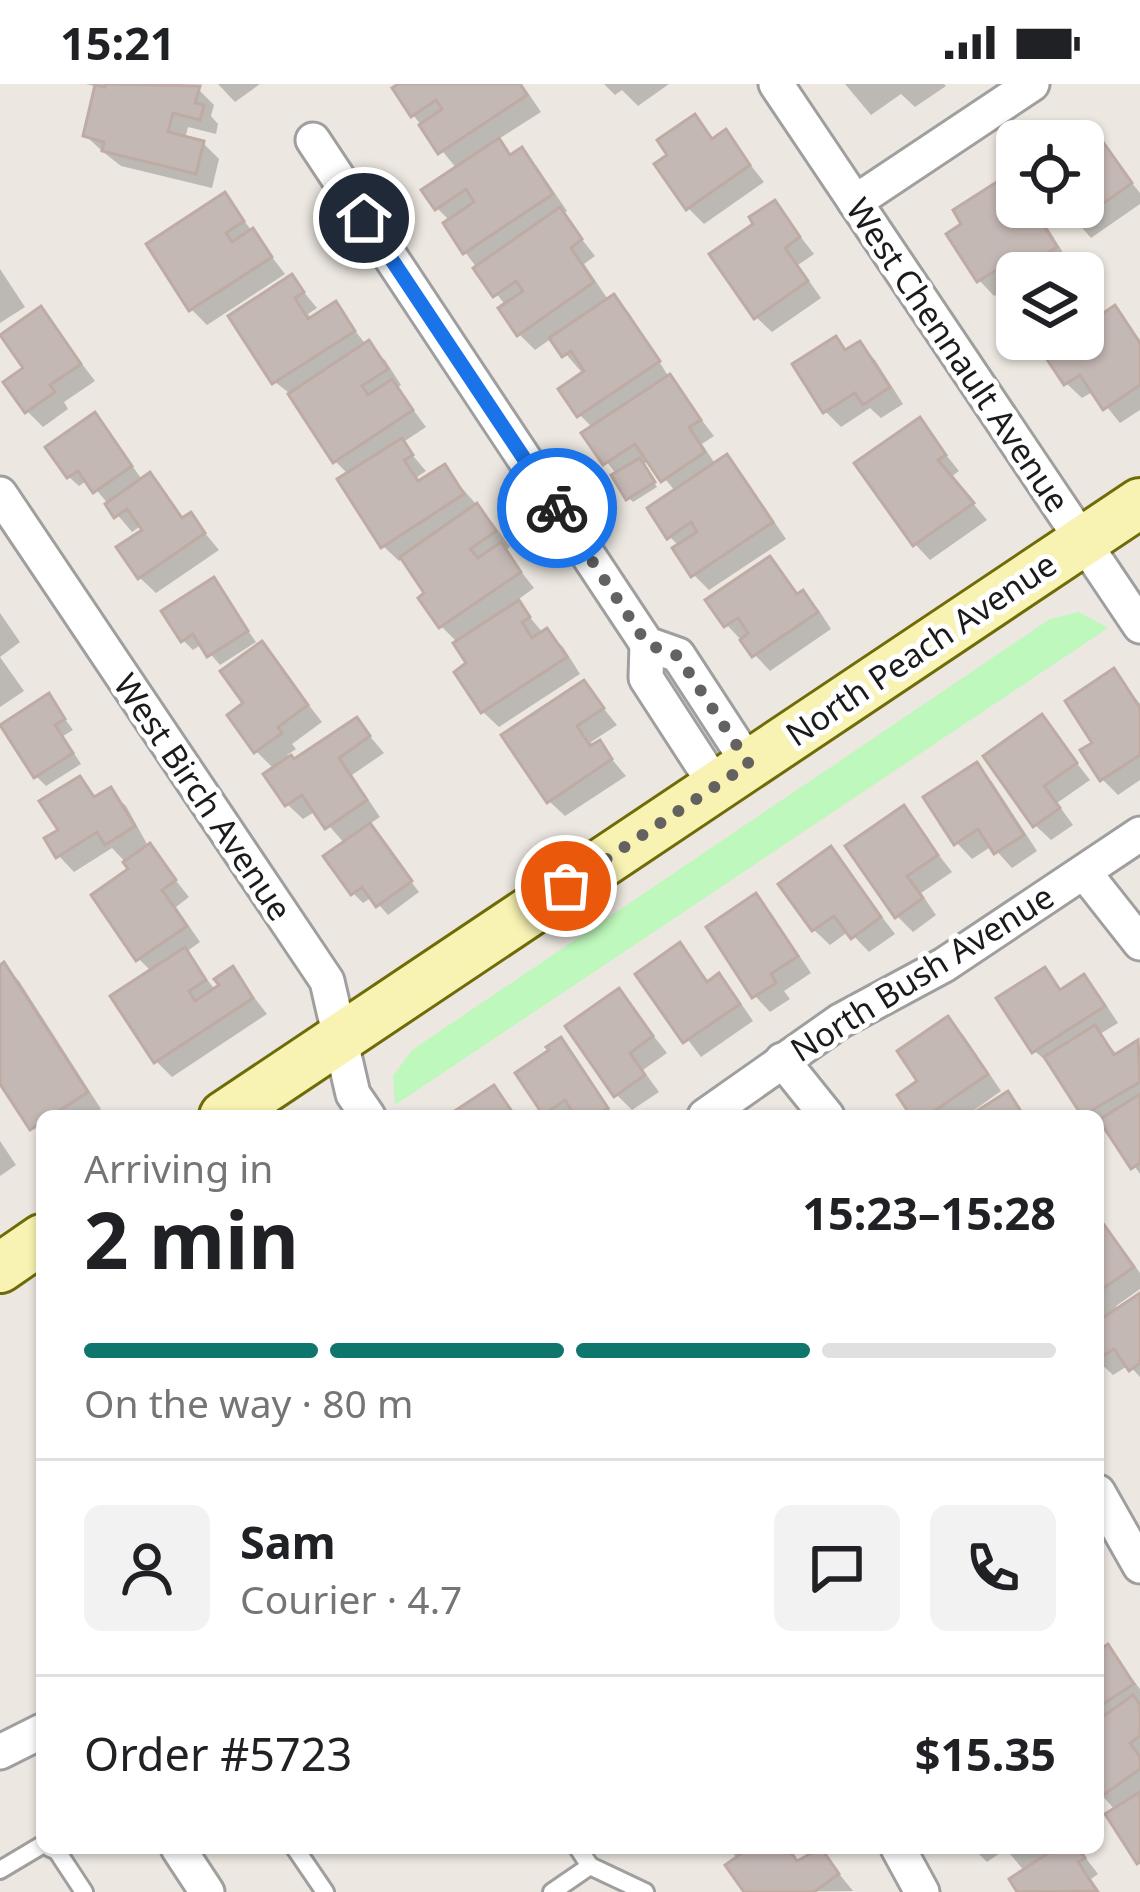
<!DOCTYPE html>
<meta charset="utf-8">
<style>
:root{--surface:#fff;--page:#f2f2f2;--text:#202124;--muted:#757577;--line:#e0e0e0;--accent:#0f766e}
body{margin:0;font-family:"Noto Sans",sans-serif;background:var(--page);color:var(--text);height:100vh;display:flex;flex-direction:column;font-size:45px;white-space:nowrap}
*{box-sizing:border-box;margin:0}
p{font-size:39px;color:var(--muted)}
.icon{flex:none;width:66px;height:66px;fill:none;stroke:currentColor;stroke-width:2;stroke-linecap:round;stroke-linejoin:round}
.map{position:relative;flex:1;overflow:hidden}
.sheet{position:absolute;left:36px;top:1026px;width:1068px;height:744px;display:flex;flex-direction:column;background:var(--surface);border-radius:18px;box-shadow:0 3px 9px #0004}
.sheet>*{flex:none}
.buttons{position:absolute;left:996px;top:36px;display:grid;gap:24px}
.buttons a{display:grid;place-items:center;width:108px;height:108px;border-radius:18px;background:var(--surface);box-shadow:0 3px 9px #0004;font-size:60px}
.pin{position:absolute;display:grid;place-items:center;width:102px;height:102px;color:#fff;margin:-51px;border:6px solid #fff;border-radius:50%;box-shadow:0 3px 12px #0007}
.courier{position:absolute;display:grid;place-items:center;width:120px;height:120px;margin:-60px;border:9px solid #1a73e8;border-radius:50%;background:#fff;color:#222;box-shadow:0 3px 15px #0007}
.summary em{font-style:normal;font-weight:700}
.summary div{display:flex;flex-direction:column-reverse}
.summary{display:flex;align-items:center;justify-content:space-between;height:204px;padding:0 48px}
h1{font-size:78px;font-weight:700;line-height:90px}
.bar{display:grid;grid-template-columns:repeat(4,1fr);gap:18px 12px;align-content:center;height:144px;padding:0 48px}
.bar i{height:15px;border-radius:9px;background:var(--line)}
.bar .selected{background:var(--accent)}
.bar p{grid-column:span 4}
.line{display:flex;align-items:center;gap:30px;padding:0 48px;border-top:3px solid var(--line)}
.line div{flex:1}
.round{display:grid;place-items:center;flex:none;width:126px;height:126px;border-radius:18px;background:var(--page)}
.status{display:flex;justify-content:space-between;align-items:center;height:84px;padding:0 60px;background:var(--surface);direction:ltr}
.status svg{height:33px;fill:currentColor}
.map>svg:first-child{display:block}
</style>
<div class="status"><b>15:21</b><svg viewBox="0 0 49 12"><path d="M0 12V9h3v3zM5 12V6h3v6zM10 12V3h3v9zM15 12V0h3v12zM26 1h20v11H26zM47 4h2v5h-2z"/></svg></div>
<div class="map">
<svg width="1140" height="1808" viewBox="0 0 1140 1808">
<rect width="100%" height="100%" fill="#ece7e0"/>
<path fill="#bef8bc" d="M1079 528 1108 544 395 1021 393 992 412 966 1050 535Z"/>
<g fill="#0003">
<path d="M86 0H179L198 5 214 21 211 32 218 40 216 50 188 43 185 55 203 59 219 75 212 104 121 82 102 67 86 52 98 3Z"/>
<path d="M218 0H260L235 18Z"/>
<path d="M404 0H522L541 28 497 56 513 72 522 67 537 83 567 127 562 130 595 172 584 180 609 217 614 214 629 229 670 295 714 352 702 360 716 381 727 374 742 390 786 455 709 506 694 491 680 463 670 453 676 408 649 376 643 381 657 403 633 418 629 414 617 391 585 350 594 345 580 331 584 291 552 254 535 266 519 250 506 222 465 168 450 137 437 124 457 85 413 31Z"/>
<path d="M604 0H669L638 22 622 6 615 11Z"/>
<path d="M845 0H944L946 2 915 23 901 10 871 31Z"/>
<path d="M695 34 715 56 725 49 764 98 704 140 688 124 671 72Z"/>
<path d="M1102 62 1140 109V120L1091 154 1064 123H1083V75Z"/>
<path d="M1017 100V123H1035L1070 180 1055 189H1017V198L994 212 979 196Z"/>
<path d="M225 112 285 190 207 241 191 225 150 161Z"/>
<path d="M774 119 814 170 798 181 821 214 772 248 756 233 757 140Z"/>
<path d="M0 185 25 223 0 239Z"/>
<path d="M292 194 317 224 308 230 312 236 335 221 367 262 385 276 401 301 397 304 426 343 402 359 426 387 417 393 421 399 444 384 492 438 510 463 505 467 534 504 516 517 544 550 547 548 563 563 580 590 499 643 483 628 458 589 471 580 458 559 441 542 428 509 404 474 399 477 383 462 349 391 335 377 293 312 275 298 232 233Z"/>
<path d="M1114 225 1140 256V326L1120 339 1094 307 1082 314 1066 299 1054 255H1083V246Z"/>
<path d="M41 226 95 297 64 318 68 325 43 343 27 327V284Z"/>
<path d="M835 256 848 268 859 261 875 276 903 320 881 334 870 324 841 343 825 327Z"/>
<path d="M919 337 959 387 951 393 987 436 930 476 915 460Z"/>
<path d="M104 342 143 397 150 392 184 435 190 431 219 466 156 509 140 494 146 446 142 441 132 448 88 396 79 402 69 393 50 364Z"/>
<path d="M770 476 799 511 802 510 818 525 831 545 770 587 727 541 710 517Z"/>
<path d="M213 497 256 558 220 581 202 560 193 566 183 556Z"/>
<path d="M0 529 20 558 0 573 24 607 0 623Z"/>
<path d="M262 561 322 638 292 660 296 665 287 671 295 679 357 637 384 669 352 691 380 733 368 741 419 808 388 831 372 813 363 819 353 809 345 760 316 727 303 735 287 720 275 686 256 667 248 620Z"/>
<path d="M1114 588 1140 620V696L1118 711 1102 695 1097 660Z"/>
<path d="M584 600 617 641 591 658 593 664 599 660 626 692 565 732 549 717Z"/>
<path d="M49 613 73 646 63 652 81 680 46 702 36 692Z"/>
<path d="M1042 634 1090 696 1057 719 1073 741 1051 756 1035 741Z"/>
<path d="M977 682 992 698 1037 767 1012 784 992 762 972 775 957 759Z"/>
<path d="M79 695 97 715 110 707 126 722 147 760 189 813 176 823 200 858 186 868 216 907 233 886 267 930 172 993 156 977 152 888 139 875 132 785 112 764 74 788 59 772 62 747Z"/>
<path d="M903 725 952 788 921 809 936 831 913 848 897 832Z"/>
<path d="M831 766 895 850 869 868 849 847 830 861 814 846Z"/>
<path d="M756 813 771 829 811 889 784 907 790 915 770 928 755 912 710 844Z"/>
<path d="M680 862 710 899 718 893 734 909 753 937 701 973 639 891Z"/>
<path d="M4 882 19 897 101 1025 90 1032H42V1054L0 994V884Z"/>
<path d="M1045 887 1063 907 1083 894 1099 910 1118 939 1100 950 1118 972 1137 960 1140 962V1090L1108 1044 1101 1048 1098 1045V1032H1085L1052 981 1034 967Z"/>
<path d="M619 908 667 969 643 986 659 1008 632 1026 617 1011Z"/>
<path d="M948 936 964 952 1001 1007 973 1027 976 1031 1007 1011 1026 1032H914L921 998Z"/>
<path d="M561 956 571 966 614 1032H579L575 1026 566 1032 546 1029 553 967Z"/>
<path d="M0 1057 16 1081 0 1092Z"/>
<path d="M1098 1131 1140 1189V1205L1116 1222 1119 1227 1140 1213V1293L1129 1281 1113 1291 1098 1277Z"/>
<path d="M1108 1564 1140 1605V1779L1109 1731 1116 1727 1098 1707V1570Z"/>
<path d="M728 1764H789L800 1779 819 1765 853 1807 748 1808 738 1775Z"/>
<path d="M973 1764H1078L1098 1790 1091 1795 1100 1808H1021L1013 1796 1025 1788 1006 1765 987 1778Z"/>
</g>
<g fill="#c4b8b4" stroke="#beaba3" stroke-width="3">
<path d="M106 0 200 2 195 19 204 21 200 36 173 29 168 48 204 57 196 90 102 67 104 58 83 52 95 1 105 3Z"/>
<path d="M398 0H520L527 11 438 70 419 41 442 25 436 16 411 33 392 4Z"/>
<path d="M695 30 712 55 726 45 750 81 686 126 654 80 667 71 657 56Z"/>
<path d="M499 54 510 71 522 63 553 110 463 170 443 139 474 118 466 105 435 126 421 106Z"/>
<path d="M1103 58 1132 99 1073 141 1061 123H1083V71Z"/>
<path d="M1011 89 1017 100V123H1032L1057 163 1023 184 1017 173 977 198 946 150 961 140 953 126Z"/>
<path d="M225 108 244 137 226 149 232 158 253 144 272 173 189 227 146 160Z"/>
<path d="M775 116 800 153 785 164 808 197 754 235 709 170 753 140 749 133Z"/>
<path d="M560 123 582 155 571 164 594 198 517 252 498 224 523 207 516 197 493 213 473 184Z"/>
<path d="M292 190 304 208 295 214 308 235 336 217 355 247 272 300 228 232Z"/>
<path d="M614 210 660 277 577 333 558 305 584 287 571 267 562 273 549 254Z"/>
<path d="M1115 221 1140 259V301L1103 326 1080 291 1064 301 1038 262 1049 255H1083V243Z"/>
<path d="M41 222 81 280 50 301 55 308 25 329 3 298 23 284 0 251Z"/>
<path d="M836 252 845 266 860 257 890 303 863 321 855 309 823 329 792 280Z"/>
<path d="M369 256 388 285 362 302 368 311 392 295 413 326 333 379 288 310Z"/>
<path d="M670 290 701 336 689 343 705 368 661 398 635 360 603 381 581 349Z"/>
<path d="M95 328 132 382 93 409 78 387 67 394 45 363Z"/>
<path d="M920 333 946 371 938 376 974 419 913 462 854 379Z"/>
<path d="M402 354 413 371 404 376 418 397 445 380 464 410 381 464 337 395Z"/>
<path d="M727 370 773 438 691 493 672 464 697 448 691 438 667 455 647 424Z"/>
<path d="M640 374 655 398 626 416 611 391Z"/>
<path d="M150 388 182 434 191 428 205 449 138 495 116 463 142 446 127 425 114 434 105 420Z"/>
<path d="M477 419 496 447 470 465 478 474 501 458 521 488 439 544 418 514 424 509 400 473Z"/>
<path d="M770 472 797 510 803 506 818 528 752 573 740 556 748 549 738 534 724 543 705 516Z"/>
<path d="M214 493 248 547 207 573 193 550 181 558 161 527Z"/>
<path d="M519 516 530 533 522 538 532 554 547 544 567 573 481 629 454 588 466 579 453 559Z"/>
<path d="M262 557 308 621 278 643 282 649 254 669 227 631 243 619 220 587Z"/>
<path d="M1114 584 1140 624V671L1100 697 1080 666 1092 659 1065 617Z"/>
<path d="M584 596 604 624 577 642 590 662 600 656 612 675 547 719 501 651Z"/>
<path d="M49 609 65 635 55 641 73 669 34 694 0 641Z"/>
<path d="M1042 630 1077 679 1044 702 1060 724 1033 743 983 672Z"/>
<path d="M357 633 370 652 339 674 367 716 325 745 302 711 285 722 263 690 291 671 294 675Z"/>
<path d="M977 678 1024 751 994 770 978 745 954 761 923 713Z"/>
<path d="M80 692 94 713 111 703 135 742 105 761 97 748 56 774 44 754 58 746 39 717Z"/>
<path d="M904 721 938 771 907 792 923 814 895 834 845 762Z"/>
<path d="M370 739 412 797 376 823 362 803 351 811 323 772Z"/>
<path d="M150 759 176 796 162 806 187 842 136 877 91 811 128 785 123 778Z"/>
<path d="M831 762 881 833 851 855 834 832 812 847 778 800Z"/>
<path d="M756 809 798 872 771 890 776 899 752 914 706 843Z"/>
<path d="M680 858 707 898 719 889 740 920 683 959 635 890Z"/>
<path d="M185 863 206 896 189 907 195 917 219 901 214 895 233 882 253 914 154 979 110 912Z"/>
<path d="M4 878 88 1008 51 1032H42V1038L30 1046 0 1000V881Z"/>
<path d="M1045 883 1060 906 1084 890 1105 922 1032 969 996 914Z"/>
<path d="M619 904 653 952 630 969 645 991 614 1013 565 942Z"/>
<path d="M948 932 988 990 927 1032H911L897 1011 917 997 897 967Z"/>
<path d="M1095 941 1114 971 1138 956 1140 998 1082 1032 1044 973Z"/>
<path d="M561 953 608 1024 595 1032H575L565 1016 543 1031 515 989 549 966 546 963Z"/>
<path d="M494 1001 515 1032H451L450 1030Z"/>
<path d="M1008 1007 1024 1032H969Z"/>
<path d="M1140 1010V1079L1131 1085 1099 1036Z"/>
<path d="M1100 1135 1134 1183 1098 1208V1137Z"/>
<path d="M1140 1209V1279L1129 1287 1114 1265 1098 1275V1237Z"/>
<path d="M1108 1560 1134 1600 1098 1623V1567Z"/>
<path d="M1133 1611 1140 1621V1652L1130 1659 1140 1673V1685L1099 1714 1098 1636Z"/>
<path d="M1140 1708V1778L1137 1780 1105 1730Z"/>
<path d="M749 1764H788L797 1777 821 1764 839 1790 814 1808H744L725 1781Z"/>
<path d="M1056 1764H1078L1085 1774 1078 1778 1097 1807 1017 1808 1009 1795Z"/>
</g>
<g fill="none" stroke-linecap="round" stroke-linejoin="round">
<defs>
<g id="lane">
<path d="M50 1764 57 1767 84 1808"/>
<path d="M295 1764 325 1808"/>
<path d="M590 1782 645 1808"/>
<path d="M0 1786 42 1761"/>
<path d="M552 1808 590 1782 578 1764"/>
</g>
<g id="street">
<path d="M776 0 1140 542"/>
<path d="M313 56 647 560 678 571 749 680"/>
<path d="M855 118 1032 0"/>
<path d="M0 410 327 897 353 1010 368 1032"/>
<path d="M647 560 646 594 716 702"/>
<path d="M1084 788 1140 859"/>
<path d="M782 976 827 1032"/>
<path d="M705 1032 840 937 944 881 1140 750"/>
<path d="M1098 1408 1140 1482"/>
<path d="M0 1668 42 1647"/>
<path d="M178 1764 207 1808"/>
<path d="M898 1764 922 1808"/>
</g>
<g id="secondary">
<path d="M224 1032 1140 419"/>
<path d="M0 1184 42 1155"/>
</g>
</defs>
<use href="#lane" stroke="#9f9f9f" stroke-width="22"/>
<use href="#street" stroke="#9f9f9f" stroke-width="39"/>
<use href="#secondary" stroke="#6d6c06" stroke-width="54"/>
<use href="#lane" stroke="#fff" stroke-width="16"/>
<use href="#street" stroke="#fff" stroke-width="33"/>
<use href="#secondary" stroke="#f8f3b3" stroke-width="48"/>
</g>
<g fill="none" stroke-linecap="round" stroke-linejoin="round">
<path stroke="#646260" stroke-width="12" stroke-dasharray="0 21.6" d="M557 424 647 560 678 572 749 680 566 802"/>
<path stroke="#1a73e8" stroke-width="15" d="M364 134 557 424"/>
</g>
<g text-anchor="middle" stroke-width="10" stroke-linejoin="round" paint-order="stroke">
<g font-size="33" fill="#1b1b1b" stroke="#fff">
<text transform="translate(958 271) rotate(56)" y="12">West Chennault Avenue</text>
<text transform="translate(921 565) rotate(-34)" y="12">North Peach Avenue</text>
<text transform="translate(203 713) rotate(56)" y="12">West Birch Avenue</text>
<text transform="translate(922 889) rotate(-32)" y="12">North Bush Avenue</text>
</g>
</g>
</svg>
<div class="buttons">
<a><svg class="icon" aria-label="locate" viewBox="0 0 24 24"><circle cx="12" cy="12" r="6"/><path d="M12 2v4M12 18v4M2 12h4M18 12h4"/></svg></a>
<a><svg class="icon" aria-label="layers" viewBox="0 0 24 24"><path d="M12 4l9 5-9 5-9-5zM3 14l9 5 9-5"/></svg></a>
</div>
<div class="pin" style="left:566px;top:802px;background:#ea580c"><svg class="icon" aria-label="bag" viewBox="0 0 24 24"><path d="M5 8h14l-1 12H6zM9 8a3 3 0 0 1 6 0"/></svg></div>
<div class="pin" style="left:364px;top:134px;background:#1f2937"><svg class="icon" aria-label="home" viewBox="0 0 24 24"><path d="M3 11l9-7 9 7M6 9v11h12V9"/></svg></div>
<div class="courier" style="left:557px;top:424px"><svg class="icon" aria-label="bike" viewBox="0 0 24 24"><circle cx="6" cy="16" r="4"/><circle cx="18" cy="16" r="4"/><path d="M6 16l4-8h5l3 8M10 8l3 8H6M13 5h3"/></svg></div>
<section class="sheet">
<div class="summary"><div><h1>2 min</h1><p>Arriving in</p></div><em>15:23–15:28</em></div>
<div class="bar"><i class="selected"></i><i class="selected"></i><i class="selected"></i><i></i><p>On the way · 80 m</p></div>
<div class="line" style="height:216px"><a class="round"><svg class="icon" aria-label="person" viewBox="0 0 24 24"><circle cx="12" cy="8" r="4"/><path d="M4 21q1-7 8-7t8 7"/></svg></a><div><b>Sam</b><p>Courier · 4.7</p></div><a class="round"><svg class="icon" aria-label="chat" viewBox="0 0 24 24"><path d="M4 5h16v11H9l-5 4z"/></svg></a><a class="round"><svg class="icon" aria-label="phone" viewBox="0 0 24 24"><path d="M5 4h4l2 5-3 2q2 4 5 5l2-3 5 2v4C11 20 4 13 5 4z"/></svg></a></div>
<div class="line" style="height:156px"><div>Order #5723</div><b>$15.35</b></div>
</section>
</div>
